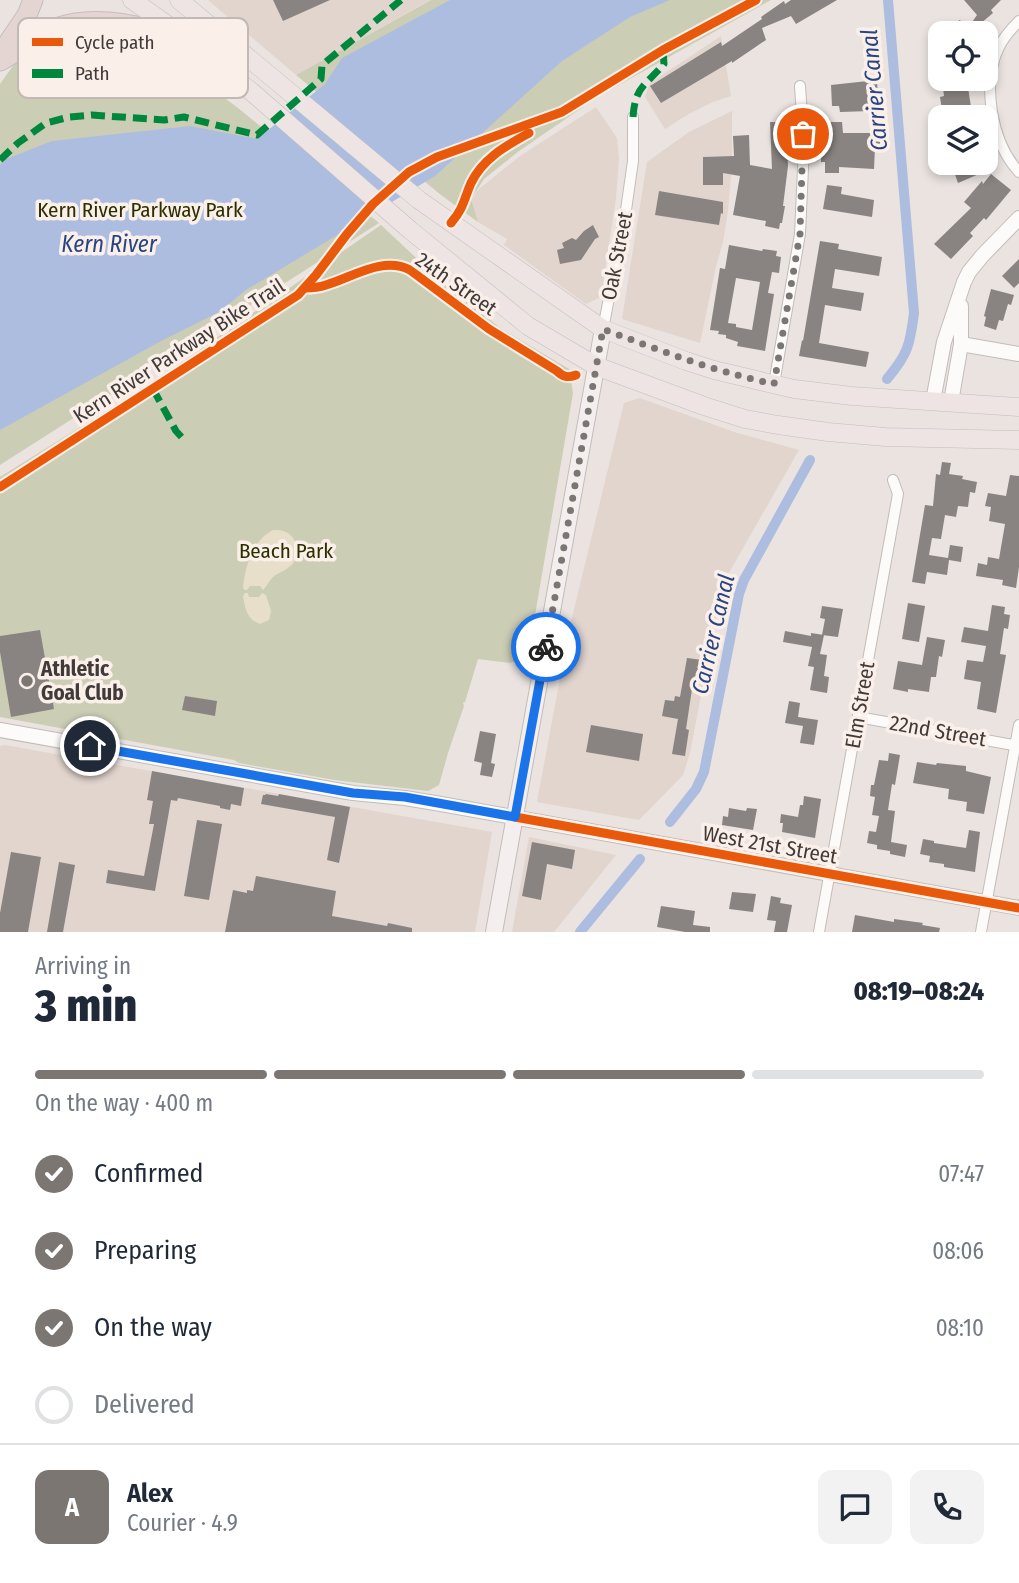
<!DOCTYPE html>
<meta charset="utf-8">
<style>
:root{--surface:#fff;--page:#f2f2f3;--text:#1f2937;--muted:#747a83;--line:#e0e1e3;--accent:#7c7673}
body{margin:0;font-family:"Fira Sans Condensed",sans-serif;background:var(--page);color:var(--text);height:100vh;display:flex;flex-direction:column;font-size:26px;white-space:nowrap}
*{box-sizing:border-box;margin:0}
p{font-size:23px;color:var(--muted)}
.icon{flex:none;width:38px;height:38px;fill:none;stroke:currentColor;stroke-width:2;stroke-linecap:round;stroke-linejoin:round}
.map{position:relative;height:932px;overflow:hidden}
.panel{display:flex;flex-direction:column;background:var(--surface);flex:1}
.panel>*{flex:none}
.tools{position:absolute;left:928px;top:21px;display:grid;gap:14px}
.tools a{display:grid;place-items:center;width:70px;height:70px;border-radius:14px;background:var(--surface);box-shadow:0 4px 10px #0003;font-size:35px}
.pin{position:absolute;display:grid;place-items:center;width:60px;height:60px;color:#fff;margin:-30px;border:4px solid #fff;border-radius:50%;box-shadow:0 2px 7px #0007}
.courier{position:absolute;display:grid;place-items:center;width:70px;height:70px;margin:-35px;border:5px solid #1a73e8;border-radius:50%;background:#fff;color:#222;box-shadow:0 2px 9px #0007}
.headline em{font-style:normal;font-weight:800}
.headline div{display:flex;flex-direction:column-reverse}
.headline{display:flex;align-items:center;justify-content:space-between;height:119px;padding:0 35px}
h1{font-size:46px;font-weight:800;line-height:52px}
.bar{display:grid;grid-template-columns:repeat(4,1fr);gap:10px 7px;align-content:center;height:84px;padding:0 35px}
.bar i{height:9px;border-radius:5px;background:var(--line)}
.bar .current{background:var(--accent)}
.bar p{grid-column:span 4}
.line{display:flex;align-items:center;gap:18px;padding:0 35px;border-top:2px solid var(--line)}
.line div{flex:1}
.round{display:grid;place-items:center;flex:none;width:74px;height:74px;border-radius:14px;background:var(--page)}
ol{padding:0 35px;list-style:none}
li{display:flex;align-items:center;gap:21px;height:77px}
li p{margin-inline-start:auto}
li .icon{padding:7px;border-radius:50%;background:var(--accent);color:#fff;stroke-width:4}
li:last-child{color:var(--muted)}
li i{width:38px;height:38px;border:4px solid var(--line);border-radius:50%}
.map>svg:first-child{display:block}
</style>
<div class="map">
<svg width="1019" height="932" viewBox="0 0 1019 932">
<rect width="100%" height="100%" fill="#eae3e0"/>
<g fill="#e1d5ce">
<path d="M208 0H430L296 75Z"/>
<path d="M721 36 731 96 713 102 687 115 665 129 645 97 650 83Z"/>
<path d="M596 107 617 138 619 159 616 198 601 297 586 304 504 245 507 239 478 222 471 200 479 189 520 156Z"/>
<path d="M732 111V164L728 211 723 242 716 266 700 343 622 319 647 162 689 132Z"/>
<path d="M640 398 734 432 799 450 722 585 690 753 683 775 639 820 537 802 569 630 624 403Z"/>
<path d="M5 745 492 832 475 932H0V746Z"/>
<path d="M529 837 616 855 554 932H512Z"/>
</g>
<g fill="#cccdb5">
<path d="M431 0H771L599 96 519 151 484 179 471 199 478 222 441 195 296 75Z"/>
<path d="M76 33 148 41 238 108 379 223 0 465V84L15 63Z"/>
<path d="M381 225 428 269 500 328 569 369 573 393 528 656 510 663 478 659 465 702 463 703 464 706 448 753 439 785 428 791 335 780 239 763 234 760 0 717V477L151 383Z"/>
</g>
<g fill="#e7dfc9">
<path d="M273 530C282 530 288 531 293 538 301 549 298 561 288 568 283 572 277 573 273 577 268 582 267 586 263 590L260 586H250L247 590H245L243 588C245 567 252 541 273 530Z"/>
<path d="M245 593H248L249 597H259L262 593 266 595 271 611 269 620 260 624C247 620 245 608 243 596Z"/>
</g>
<path fill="#adbde0" d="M450 0H670L630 17 562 61 435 176 246 290 219 312 161 341 0 430V165L4 160 52 141 190 126 257 139 325 84 342 58Z"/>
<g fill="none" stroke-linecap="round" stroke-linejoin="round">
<g stroke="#adbde0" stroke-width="10">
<path d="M887 379C908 354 910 345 914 313L888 0"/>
<path d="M670 822 696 789 704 772 739 594 744 580 810 460"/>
<path d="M580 932 640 859"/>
</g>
</g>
<g fill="#898482" fill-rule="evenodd">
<path d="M273 0H330L283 21Z"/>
<path d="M791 0H837L796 24 791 16 762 28 766 40 732 63V61L661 103 650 86 721 42 722 46 762 19 761 17 784 1 785 4Z"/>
<path d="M964 0H1001L991 10 993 13 980 24 984 26 981 30 987 33H952L959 20 970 25 977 15Z"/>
<path d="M942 79H959V81H967L971 107 969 108 970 117H943L940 97 944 96Z"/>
<path d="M877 80 878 102H871V111L840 112 839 106H832L831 85Z"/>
<path d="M770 122H786L788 166 783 206H785L782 223H780L779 229 765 226 766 221 733 215 740 176 723 173V185H703V157L734 156 733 136 749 135 750 165 772 169Z"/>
<path d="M822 122H842L843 133H880V147L875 146 874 169 839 167V173H825V162H821Z"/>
<path d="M951 163H974L979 174 958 183Z"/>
<path d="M991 174 1011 190 986 220 984 218 970 233 973 236 951 259 934 244 971 208 964 202 982 181 983 184Z"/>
<path d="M827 185 842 187 841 194 874 200 872 217 823 209Z"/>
<path d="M659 191 723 202V214L721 213 719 225 655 215Z"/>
<path d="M593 225 599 237 595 239 581 260 560 264 557 250 564 248 562 243 572 238 576 240 584 231Z"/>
<path d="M820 241 839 244 838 249 882 257 879 276 835 269 832 288 864 293 861 311 825 305 819 343 869 352 866 367 799 356 802 340 803 341Z"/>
<path d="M729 245 762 251 763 249 777 251 776 256 781 257 779 273 772 272 768 293 774 294 765 351 737 346 738 342 726 338V335L718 334 719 331 710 330 720 268 725 269ZM736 278 760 282 752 330 736 327V324L728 323Z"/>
<path d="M1019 259V283L1014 288 1002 276Z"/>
<path d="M991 289 1014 295 1011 305 1008 304 1003 321 999 320 996 330 984 326 986 317 984 316Z"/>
<path d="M942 462 951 463 949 474 963 476 962 479 977 482 975 493 970 492 968 507 958 506 956 517 945 515 941 539 932 538 929 555 948 558 950 545 963 547 961 562 949 560 947 575 927 572 925 584 912 582 925 505 933 506 936 474 940 475Z"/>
<path d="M1010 475 1019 476V567L1016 588 1002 585 1003 580 976 576 978 563 987 565 988 557 999 559 1005 524 989 521 991 507 985 506 988 493 1006 496Z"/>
<path d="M908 603 925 606 919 642 902 639Z"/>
<path d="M992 605 1005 607 1004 614 1010 615 1008 629 1004 628 1000 654 1006 655 996 713 977 709 981 682 964 679 967 660 983 662 986 646 961 642 964 627 988 631Z"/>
<path d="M822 606 843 609 838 637 822 635 825 619 820 618Z"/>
<path d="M40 630 54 709 11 717 0 652V636Z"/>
<path d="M785 631 811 636V633L824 635 820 654 827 655 824 676 829 677 827 693 810 690 814 667 808 666 812 647 783 642Z"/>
<path d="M927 637 945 640 942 657 939 656 936 677H931L929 692 908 689V692L893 689 898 661 922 665Z"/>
<path d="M687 658 702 660 697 690 692 689 686 729 689 730 685 756 672 754 678 719 662 716 665 700 674 701 675 696 680 697Z"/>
<path d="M185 696 217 701 215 716 182 710Z"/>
<path d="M789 701 800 703 798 717 818 720 814 745 800 743 803 726 785 723Z"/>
<path d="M591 725 643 734 639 761 586 752Z"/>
<path d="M480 731 496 734 491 763 495 764 492 777 480 775 482 763 474 761Z"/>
<path d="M889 753 900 755 895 785 892 784 888 810 895 811 891 842 907 845 905 857 890 854V851L877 849V845L867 843 869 831 876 832 879 816 872 815 875 797 870 796 871 785H874L879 760 888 761Z"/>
<path d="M917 762 936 765 937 763 966 766V771L991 777 984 814 966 811 967 802 948 799 949 789 913 783Z"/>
<path d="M152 771 244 788 241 806 231 804 230 810 220 808V806L178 798 177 801 171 800 155 891 106 883 108 870 144 876 154 824H149L153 801 147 800Z"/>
<path d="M266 794 278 796 279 794 350 807 339 863 327 860 335 817 261 804 263 795H265Z"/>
<path d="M804 796 821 799 815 838 782 832 783 823H780L781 814 798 817 800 805H803Z"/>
<path d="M729 808 746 811 747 808 757 809 753 830 722 825 723 816 728 817Z"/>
<path d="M197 820 222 824 209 900 184 896Z"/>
<path d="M969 830 980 832 975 872 944 867V864L929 862 930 856 920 854 923 839 934 841V843L966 848Z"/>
<path d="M532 842 575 850 572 869 547 864 541 900 522 896Z"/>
<path d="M11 852 41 857 28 932H0V913Z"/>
<path d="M59 862 75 865 63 932H47Z"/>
<path d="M256 876 336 891 332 916 387 926 388 923 412 928V932H225L233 890 247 893V890L253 891Z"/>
<path d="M732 892 756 894 753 912 729 909Z"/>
<path d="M771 896 781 898 780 903 792 905 787 932H774L776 921 767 920Z"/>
<path d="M661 906 695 911 693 925 710 927V932H685L657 927Z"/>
<path d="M855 915 894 922V919L923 923 922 925 940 928 939 932H852Z"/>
</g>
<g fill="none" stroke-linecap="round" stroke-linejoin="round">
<defs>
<g id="minor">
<path d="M1019 21C1011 29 1004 37 999 47 981 84 992 143 1019 172"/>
<path d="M603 329 626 210 633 161V117"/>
<path d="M774 384 800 234 804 146 800 86"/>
<path d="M858 717 1019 746"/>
<path d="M819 932 898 494 893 480"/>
<path d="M981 932 1019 725"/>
</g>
<g id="tertiary">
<path d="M961 344 1019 354"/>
<path d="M933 401 944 342 964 282 969 272 982 256 1019 218"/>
<path d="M951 402 961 344V306"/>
<path d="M0 730 353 793 405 798 441 804 1019 908"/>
</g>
<path id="secondary" d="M494 932 603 329"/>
<g id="primary">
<path d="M132 0 179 33 253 93 410 230 528 326 596 366 704 406 745 419 778 425 828 432 885 437 1019 440"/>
<path d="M179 0 419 200 603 329 686 361 714 370 794 389 852 396 1019 407"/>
</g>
<g id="motorway">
<path d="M0 55 27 15 33 0"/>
<path d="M0 61C19 51 36 36 56 28 88 16 131 22 162 34 177 40 192 49 206 55"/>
</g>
</defs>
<use href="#minor" stroke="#c2bcba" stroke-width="12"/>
<use href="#tertiary" stroke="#c2bcba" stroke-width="16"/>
<use href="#secondary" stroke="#c2bcba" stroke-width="18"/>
<use href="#primary" stroke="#c3bfbd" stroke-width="19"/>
<use href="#motorway" stroke="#c3bfbd" stroke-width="21"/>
<use href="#minor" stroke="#fcfbfa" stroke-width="10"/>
<use href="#tertiary" stroke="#fcfbfa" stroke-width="14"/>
<use href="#secondary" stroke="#f4efee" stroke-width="16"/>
<use href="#primary" stroke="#ede4e3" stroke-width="18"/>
<use href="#motorway" stroke="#e4d5d2" stroke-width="19"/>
<g stroke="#00873e" stroke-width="7" stroke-dasharray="14 7" stroke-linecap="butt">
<path d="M633 117C635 86 646 85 664 64L663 50"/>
<path d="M0 160 18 143 46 123 69 117 92 115 164 120 184 117 257 135 321 79 322 65 401 0"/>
<path d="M153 389 176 431 186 442"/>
</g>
<defs>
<g id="cycleway">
<path d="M451 223C464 208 464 199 471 183 483 158 506 146 529 133"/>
<path d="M305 288C312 288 320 287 326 285 353 277 383 256 410 270L489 329 557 371C563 377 568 378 576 375"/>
<path d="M0 487 298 295 316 275 347 234 373 204 409 172 437 157 562 112 663 50 756 0"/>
<path d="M515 817 1019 908"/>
</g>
</defs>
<use href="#cycleway" stroke="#fbefe9" stroke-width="13"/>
<use href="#cycleway" stroke="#e8590c" stroke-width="9"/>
</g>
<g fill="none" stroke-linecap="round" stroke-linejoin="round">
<path stroke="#7c7673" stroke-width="7" stroke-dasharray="0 12.6" d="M546 647 603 329C661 351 713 371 774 384L800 234 803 134"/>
<path stroke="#1a73e8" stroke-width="9" d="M90 746 353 793 405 797 515 817 546 647"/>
</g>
<circle fill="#7c7673" stroke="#fbefe9" stroke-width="2.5" cx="27" cy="681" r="7"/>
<g text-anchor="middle" stroke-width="7" stroke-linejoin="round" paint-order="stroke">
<g font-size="21" fill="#2b2f00" stroke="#fbefe9">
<text x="140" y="217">Kern River Parkway Park</text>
<text x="286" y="558">Beach Park</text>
</g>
<g font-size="21" fill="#403b39" stroke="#fbefe9">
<text transform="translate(617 256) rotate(-79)" y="7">Oak Street</text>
<text transform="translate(456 284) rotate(35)" y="7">24th Street</text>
<text transform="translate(179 351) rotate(-33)" y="7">Kern River Parkway Bike Trail</text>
<text transform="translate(860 705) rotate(-80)" y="7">Elm Street</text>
<text transform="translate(938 731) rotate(10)" y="7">22nd Street</text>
<text transform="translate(770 845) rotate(10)" y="7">West 21st Street</text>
</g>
<g font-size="21" font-weight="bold" fill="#403b39" stroke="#fbefe9" text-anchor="start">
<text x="41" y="676">Athletic<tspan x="41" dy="24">Goal Club</tspan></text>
</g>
<g font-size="23" font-style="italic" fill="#284582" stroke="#fbefe9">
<text transform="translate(874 90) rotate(-95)" y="8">Carrier Canal</text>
<text x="109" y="252">Kern River</text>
<text transform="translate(713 634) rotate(-77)" y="8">Carrier Canal</text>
</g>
</g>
<rect x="18" y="18" width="230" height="80" rx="10" fill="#fbefe9" stroke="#c3b9b4" stroke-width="2"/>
<rect x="32" y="38" width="31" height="8" fill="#e8590c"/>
<rect x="32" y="69" width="31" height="9" fill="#00873e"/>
<g font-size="19" fill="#403b39">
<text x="75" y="49">Cycle path</text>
<text x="75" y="80">Path</text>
</g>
</svg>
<div class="tools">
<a><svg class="icon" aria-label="locate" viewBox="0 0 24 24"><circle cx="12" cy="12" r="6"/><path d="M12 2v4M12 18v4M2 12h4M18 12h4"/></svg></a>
<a><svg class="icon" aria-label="layers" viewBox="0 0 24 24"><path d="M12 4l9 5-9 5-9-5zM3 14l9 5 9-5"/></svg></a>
</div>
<div class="pin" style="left:803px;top:134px;background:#ea580c"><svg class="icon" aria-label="bag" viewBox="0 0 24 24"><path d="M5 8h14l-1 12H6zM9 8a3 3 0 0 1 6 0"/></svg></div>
<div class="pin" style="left:90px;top:746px;background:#1f2937"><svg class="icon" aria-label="home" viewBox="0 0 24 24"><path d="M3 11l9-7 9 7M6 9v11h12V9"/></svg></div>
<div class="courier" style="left:546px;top:647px"><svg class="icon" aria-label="bike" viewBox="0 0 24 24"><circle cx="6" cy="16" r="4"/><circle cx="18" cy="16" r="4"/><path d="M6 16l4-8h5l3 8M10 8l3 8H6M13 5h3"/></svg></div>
</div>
<section class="panel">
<div class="headline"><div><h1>3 min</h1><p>Arriving in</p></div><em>08:19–08:24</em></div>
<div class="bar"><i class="current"></i><i class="current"></i><i class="current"></i><i></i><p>On the way · 400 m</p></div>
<ol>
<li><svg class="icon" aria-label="check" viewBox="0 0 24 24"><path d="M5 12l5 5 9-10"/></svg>Confirmed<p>07:47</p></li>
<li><svg class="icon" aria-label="check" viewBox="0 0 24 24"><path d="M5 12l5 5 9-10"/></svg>Preparing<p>08:06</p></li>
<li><svg class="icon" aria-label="check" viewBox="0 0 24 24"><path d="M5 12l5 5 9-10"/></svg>On the way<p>08:10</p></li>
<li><i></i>Delivered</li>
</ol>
<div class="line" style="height:126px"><b class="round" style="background:var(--accent);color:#fff">A</b><div><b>Alex</b><p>Courier · 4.9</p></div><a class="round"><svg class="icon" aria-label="chat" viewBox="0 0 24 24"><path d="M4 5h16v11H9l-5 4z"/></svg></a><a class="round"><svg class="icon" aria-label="phone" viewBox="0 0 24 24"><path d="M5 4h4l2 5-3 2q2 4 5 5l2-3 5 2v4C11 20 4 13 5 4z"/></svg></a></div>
</section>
